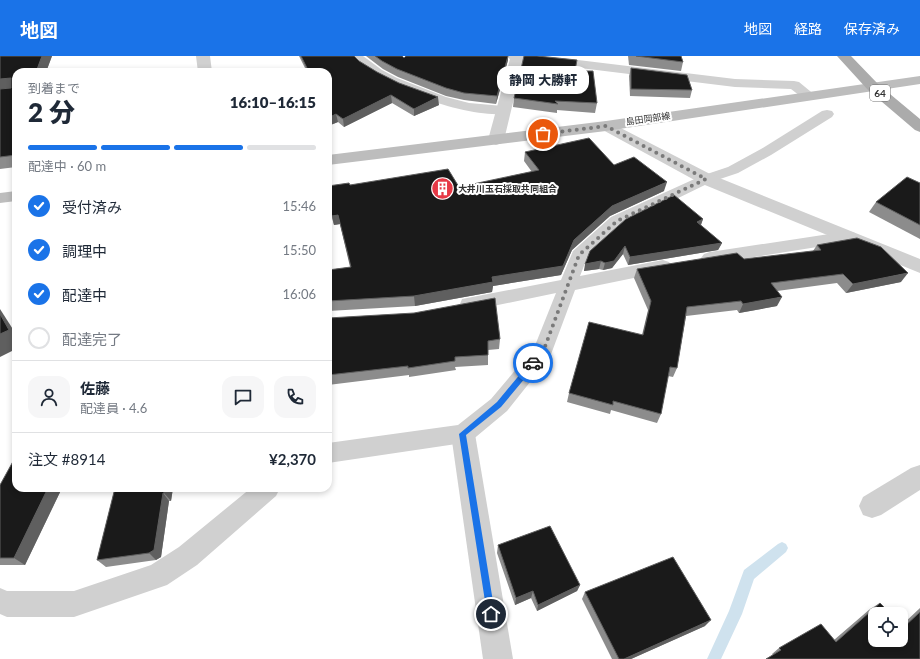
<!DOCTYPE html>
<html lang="ja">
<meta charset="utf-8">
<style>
:root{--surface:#fff;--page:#f6f6f7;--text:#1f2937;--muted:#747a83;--line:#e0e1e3;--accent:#1a73e8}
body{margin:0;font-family:Lato,"Noto Sans JP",sans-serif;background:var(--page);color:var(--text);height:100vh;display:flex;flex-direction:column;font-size:15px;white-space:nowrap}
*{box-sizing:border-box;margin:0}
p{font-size:13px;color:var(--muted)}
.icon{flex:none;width:22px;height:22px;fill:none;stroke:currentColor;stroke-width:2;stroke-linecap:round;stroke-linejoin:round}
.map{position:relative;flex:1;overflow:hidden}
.side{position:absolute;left:12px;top:12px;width:320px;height:424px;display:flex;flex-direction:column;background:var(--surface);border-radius:12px;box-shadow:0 2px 6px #0003}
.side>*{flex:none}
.buttons{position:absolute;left:868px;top:551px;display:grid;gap:8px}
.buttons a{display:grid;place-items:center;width:40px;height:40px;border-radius:8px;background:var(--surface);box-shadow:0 2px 6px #0003;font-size:20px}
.pin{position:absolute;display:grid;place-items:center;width:34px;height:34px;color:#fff;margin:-17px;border:2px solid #fff;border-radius:50%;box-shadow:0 1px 4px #0007}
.courier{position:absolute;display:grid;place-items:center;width:40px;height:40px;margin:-20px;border:3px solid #1a73e8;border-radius:50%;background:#fff;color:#222;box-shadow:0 1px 5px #0007}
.bubble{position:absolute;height:28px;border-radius:12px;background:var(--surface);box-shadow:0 2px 6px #0003;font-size:13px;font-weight:800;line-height:28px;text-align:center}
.summary em{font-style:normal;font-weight:800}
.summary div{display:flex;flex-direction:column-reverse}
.summary{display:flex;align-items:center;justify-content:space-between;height:68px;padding:0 16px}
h1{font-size:26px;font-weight:800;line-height:30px}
.bar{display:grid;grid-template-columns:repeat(4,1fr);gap:6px 4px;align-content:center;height:48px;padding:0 16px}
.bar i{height:5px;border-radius:3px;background:var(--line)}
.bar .active{background:var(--accent)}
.bar p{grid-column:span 4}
.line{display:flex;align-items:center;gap:10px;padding:0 16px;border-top:1px solid var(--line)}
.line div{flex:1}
.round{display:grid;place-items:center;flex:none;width:42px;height:42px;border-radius:12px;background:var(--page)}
ol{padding:0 16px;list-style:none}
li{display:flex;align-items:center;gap:12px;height:44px}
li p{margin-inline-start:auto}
li .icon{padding:4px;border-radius:50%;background:var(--accent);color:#fff;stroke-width:4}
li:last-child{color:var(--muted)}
li i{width:22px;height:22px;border:2px solid var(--line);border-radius:50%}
header{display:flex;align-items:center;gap:24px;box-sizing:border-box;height:56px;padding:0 20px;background:var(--accent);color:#fff}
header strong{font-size:19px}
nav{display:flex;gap:22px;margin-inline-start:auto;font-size:14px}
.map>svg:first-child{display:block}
</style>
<header>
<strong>地図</strong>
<nav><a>地図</a><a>経路</a><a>保存済み</a></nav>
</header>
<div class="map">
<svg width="920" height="603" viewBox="0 0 920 603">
<rect width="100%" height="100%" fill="#fff"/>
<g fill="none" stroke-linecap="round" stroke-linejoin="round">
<path fill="#cfe2ee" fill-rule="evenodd" d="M782 486 786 488 788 492 786 496 754 523 742 558 721 603H707L729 555 744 514 778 488Z"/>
<g fill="#d0d0d0" fill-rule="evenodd">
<path d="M350 0H363L382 14 397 22 446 41 469 47 503 50 508 51 510 54 508 57C474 65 370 29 350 0Z"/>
<path d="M827 54 832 55 834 58 832 61 771 99 738 117 711 126 623 169 587 202 580 220 663 204 669 206 672 210 669 214 663 216 575 234 550 301 507 355 471 385 463 387 328 407V387L458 369 491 343 534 292 556 237 469 255 462 253 460 248 462 243 561 224 573 195 611 161 701 120 728 111 761 93 822 55Z"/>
<path d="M849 175 855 177 857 181 855 185 710 208 704 206 701 202 704 198 710 196Z"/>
<path d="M251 432H280L276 440 197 509 167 529 74 561H7L0 558V532L7 535H74L151 509 179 491Z"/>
</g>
<g fill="#d0d0d0" fill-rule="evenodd">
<path d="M196 0H210L212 16H198Z"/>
<path d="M505 0H545L735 23 794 25 799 26 816 40 814 43 809 44 804 43 791 33 735 31 523 5 504 84 502 87 496 89 490 87 488 84 510 3Z"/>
<path d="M606 65 611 67 712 119 920 203V217L700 127 601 73 598 70 601 67Z"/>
<path d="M463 368 472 371 475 378 513 603H483L451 378 454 371Z"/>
<path d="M920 409V434L881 459 872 462 863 459 859 450 863 441 911 412Z"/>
</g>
<g fill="#bdbdbd" fill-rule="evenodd">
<path d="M920 20V28L606 75 328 109V99L606 65Z"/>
<path d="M16 135V145L0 147V137Z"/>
</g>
<path fill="#ababab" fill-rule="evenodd" d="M837 0H851L878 28 920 63V76L915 74 868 34Z"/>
</g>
<g fill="#8c8c8c">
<path d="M0 0H52L46 16H16V111L0 113Z"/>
<path d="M299 0H354L359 5 377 16 439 49 414 60 392 47 344 71 338 66 328 70V16H307Z"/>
<path d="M366 0H402L404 2 508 4 496 48 464 44 446 40 398 21 383 13Z"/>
<path d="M628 0H681L683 6 681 15 629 9Z"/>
<path d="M631 12 692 34 690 42 630 40 629 20Z"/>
<path d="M575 15 597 47 595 57 557 54V57L513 51 514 42Z"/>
<path d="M525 96 614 109 664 135 610 160 572 194 561 219 493 230 492 236 415 250 328 255V214L350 211 340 168 334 169 328 148V130L350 129 459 131 532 116 524 105Z"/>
<path d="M920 127V183L869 156 876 146Z"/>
<path d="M703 163 701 169 722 187 718 194 628 209 623 198 612 212 603 214 599 213 584 215 590 195Z"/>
<path d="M817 189 901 226 846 237 837 227 777 235V250L739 257 737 254 686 260 677 312 673 321 668 320 661 358 657 367 611 354 610 358 567 346 569 337 642 279 648 254 634 222 637 213 744 203 813 195Z"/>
<path d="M328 262 500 283 499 293 488 294V309L455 311 456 314 409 321V319L328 329Z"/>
<path d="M0 429 16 432H62L25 509H0Z"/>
<path d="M115 432H173L171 445H169L161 501 156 504 106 511 97 504Z"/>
<path d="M498 489 580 529 577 535 537 555 531 542 515 549 497 497Z"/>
<path d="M585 536 705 570 631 603H612L582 543Z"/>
<path d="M880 547 902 569 920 552V603L773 599 772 598 779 592 834 584 870 553Z"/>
</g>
<g fill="#5f5f5f">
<path d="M42 0H52L46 16H36Z"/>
<path d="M508 0V4L496 48 497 40Z"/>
<path d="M11 22 16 31 0 35V23Z"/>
<path d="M391 39 392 47 344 71 343 63Z"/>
<path d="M438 41 439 49 414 60V53Z"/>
<path d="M336 58 338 66 328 70V62Z"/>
<path d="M667 126 664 135 610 160 572 194 561 219 493 230 492 236 415 250 414 240 492 221 574 184 612 150Z"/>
<path d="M338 159 340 168 334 169 332 160Z"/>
<path d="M703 163 700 171 697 166Z"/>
<path d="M722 187 718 194 628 209 630 201Z"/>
<path d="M625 190 623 198 612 212 603 214 605 207Z"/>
<path d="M601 205 599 213 584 215 585 208Z"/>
<path d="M908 217 901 226 846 237 853 228Z"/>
<path d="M782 241 777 250 739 257 743 248Z"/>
<path d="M0 253 16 278V293L0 301Z"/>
<path d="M48 432H62L25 509 14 502Z"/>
<path d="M165 432H173L171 445 164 437Z"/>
<path d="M163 437 169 445 161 501 156 504 149 497Z"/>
<path d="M580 529 577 535 537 555 538 549Z"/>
<path d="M533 535 531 542 515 549 516 542Z"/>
<path d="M711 564 705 570 631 603H624Z"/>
</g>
<g fill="#1a1a1a" stroke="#5f5f5f">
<path d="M0 0H42L36 16H16V99L0 101V33L11 32V22L0 23Z"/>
<path d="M301 0H354L359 5 377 16 399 27 438 41 414 53 391 39 343 63 336 58 328 62V16H309Z"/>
<path d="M375 0H402L404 2 406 0H508L497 40 464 37 446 32 397 13 382 5Z"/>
<path d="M524 0H537L577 4 575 15H593L597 47 555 45 558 48 514 42Z"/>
<path d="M636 0H681L683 6Z"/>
<path d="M631 12 687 19 692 34 631 33Z"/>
<path d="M589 82 614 109 634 101 667 126 612 150 574 184 563 210 492 221 493 226 414 240 328 245V214L351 211 338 159 332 160 328 146V130L349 127 350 129 448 113 459 131 539 114 525 96Z"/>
<path d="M907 121 920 127V169L876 146Z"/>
<path d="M674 139 703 163 697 166 722 187 630 201 625 190 614 205 605 207 601 205 585 208 590 195 626 163Z"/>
<path d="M857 182 881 191 908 217 853 228 843 218 771 227 782 241 743 248 741 245 687 251 677 312 670 311 661 358 613 345V349L569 337 589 266 643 279 651 245 637 213 737 197 744 203 821 194 817 189Z"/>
<path d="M495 242 500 283 488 285V299L455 301V305L408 312V310L328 319V262L414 257Z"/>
<path d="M0 258 9 274 0 278Z"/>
<path d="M16 400V432H48L14 502H0V429Z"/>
<path d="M115 432H165L164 437H163L154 494 149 497 97 504Z"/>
<path d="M550 470 580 529 538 549 533 535 516 542 498 489Z"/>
<path d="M673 501 711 564 624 603H619L585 536Z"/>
<path d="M880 547 891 558H875V584H901V568L904 571 920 556V603H766L781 594 779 592 821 568 836 586Z"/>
</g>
<path fill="#1a73e8" d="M533 304 536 307V309L501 351 466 379 495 558 494 561 491 562 488 561 487 558 459 378 497 346 531 305Z"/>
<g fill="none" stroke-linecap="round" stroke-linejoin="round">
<path stroke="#7a7a7a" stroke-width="4" stroke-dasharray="0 7.2" d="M533 307 543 296 579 199 617 165 706 123 606 70 543 78"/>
</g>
<defs>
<symbol id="building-disc" viewBox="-11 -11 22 22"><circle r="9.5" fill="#e63946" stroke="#fff"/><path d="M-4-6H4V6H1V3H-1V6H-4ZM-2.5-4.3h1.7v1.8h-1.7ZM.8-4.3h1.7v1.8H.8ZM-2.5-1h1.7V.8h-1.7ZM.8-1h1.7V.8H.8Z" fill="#fff"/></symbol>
</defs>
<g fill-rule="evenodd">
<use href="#building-disc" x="430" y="120" width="25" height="25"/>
</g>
<g text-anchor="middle" stroke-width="4" stroke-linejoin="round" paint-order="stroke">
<g font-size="9" fill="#333" stroke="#fff">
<text transform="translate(648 63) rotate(-8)" y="3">島田岡部線</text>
</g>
<g font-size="9" font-weight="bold" fill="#333" stroke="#fff" text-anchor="start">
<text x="458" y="136">大井川玉石採取共同組合</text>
</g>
<rect fill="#fff" stroke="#707070" stroke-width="1" x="870" y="29" width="20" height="16" rx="3"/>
<g font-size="10" font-weight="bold" fill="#333">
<text x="880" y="41">64</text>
</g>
</g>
</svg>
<div class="buttons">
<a><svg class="icon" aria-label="locate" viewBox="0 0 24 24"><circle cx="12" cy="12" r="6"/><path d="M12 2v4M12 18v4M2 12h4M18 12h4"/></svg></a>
</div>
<div class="pin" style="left:543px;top:78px;background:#ea580c"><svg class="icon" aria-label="bag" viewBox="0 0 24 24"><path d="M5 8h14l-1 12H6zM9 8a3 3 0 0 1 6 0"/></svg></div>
<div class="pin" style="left:491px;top:558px;background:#1f2937"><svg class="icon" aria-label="home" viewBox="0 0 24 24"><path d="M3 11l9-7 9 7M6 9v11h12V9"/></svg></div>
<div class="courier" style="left:533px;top:307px"><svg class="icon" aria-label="car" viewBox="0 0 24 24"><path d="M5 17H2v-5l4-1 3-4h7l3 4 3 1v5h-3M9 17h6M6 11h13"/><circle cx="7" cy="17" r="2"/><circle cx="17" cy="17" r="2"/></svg></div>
<div class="bubble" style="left:497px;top:10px;width:92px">静岡 大勝軒</div>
<section class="side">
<div class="summary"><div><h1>2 分</h1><p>到着まで</p></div><em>16:10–16:15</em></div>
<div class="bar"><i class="active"></i><i class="active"></i><i class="active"></i><i></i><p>配達中 · 60 m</p></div>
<ol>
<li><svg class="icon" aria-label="check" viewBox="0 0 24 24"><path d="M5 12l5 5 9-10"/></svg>受付済み<p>15:46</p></li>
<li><svg class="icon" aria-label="check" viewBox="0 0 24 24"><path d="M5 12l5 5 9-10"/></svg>調理中<p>15:50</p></li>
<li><svg class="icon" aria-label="check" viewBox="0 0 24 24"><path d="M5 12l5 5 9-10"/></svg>配達中<p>16:06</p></li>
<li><i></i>配達完了</li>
</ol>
<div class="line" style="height:72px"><a class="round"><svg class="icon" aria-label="person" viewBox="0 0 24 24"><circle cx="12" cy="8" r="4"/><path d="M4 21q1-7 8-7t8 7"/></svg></a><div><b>佐藤</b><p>配達員 · 4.6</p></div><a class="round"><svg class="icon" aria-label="chat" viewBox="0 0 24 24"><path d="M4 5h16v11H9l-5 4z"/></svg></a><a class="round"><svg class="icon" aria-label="phone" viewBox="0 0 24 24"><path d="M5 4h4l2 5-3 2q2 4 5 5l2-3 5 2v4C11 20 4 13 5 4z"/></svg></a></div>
<div class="line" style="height:52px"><div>注文 #8914</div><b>¥2,370</b></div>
</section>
</div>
